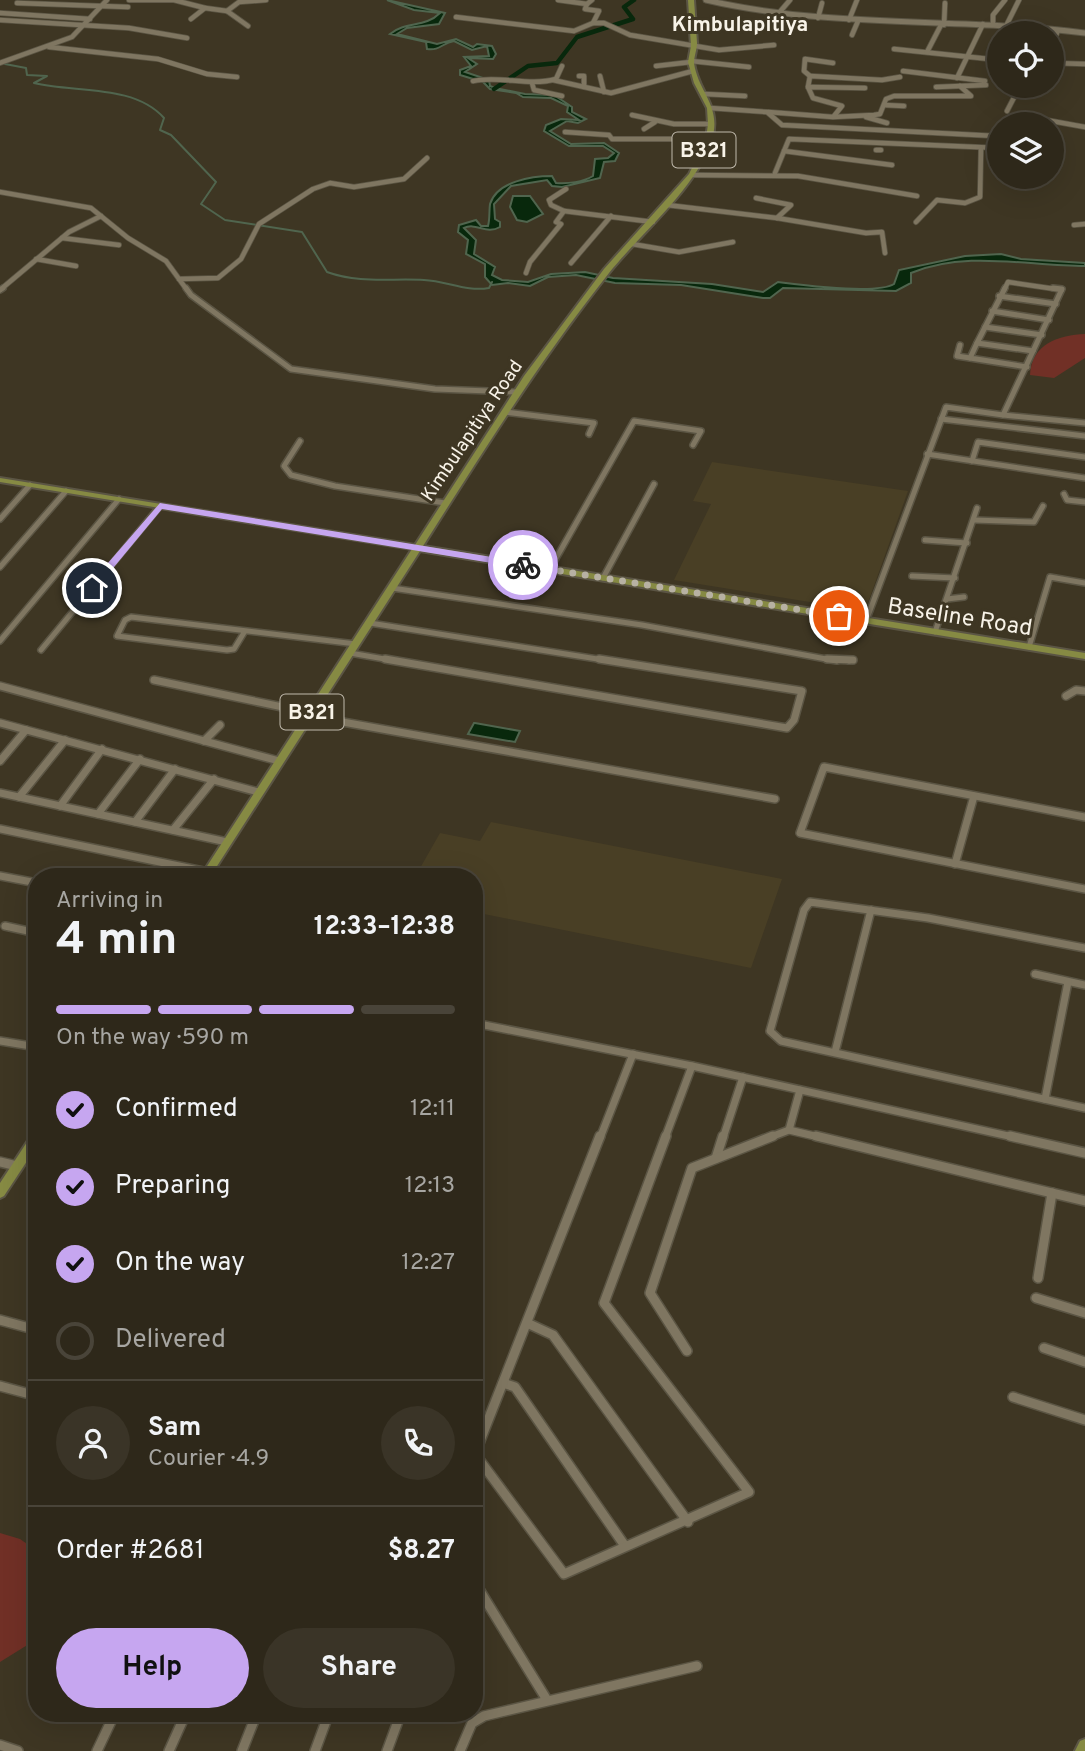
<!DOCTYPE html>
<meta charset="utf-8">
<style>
:root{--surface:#2e281a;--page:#3a3427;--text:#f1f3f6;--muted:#a7a6a2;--line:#494439;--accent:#c6a6f0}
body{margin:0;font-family:Overpass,sans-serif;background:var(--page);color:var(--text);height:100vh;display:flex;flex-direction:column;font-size:26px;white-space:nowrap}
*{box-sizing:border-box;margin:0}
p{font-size:23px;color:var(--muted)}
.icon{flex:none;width:38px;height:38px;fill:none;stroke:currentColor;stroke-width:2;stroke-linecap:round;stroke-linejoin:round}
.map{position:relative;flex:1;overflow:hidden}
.details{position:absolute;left:28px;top:868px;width:455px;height:854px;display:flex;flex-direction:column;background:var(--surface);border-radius:28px;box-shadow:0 7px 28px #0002,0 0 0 2px var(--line)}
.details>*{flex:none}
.buttons{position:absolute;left:987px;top:21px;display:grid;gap:14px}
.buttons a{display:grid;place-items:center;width:77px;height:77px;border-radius:50%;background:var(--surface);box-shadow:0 7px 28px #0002,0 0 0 2px var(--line);font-size:35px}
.pin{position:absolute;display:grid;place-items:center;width:60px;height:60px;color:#fff;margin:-30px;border:4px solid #fff;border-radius:50%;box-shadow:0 2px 7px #0007}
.courier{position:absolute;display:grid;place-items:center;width:70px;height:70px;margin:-35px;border:5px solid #c6a6f0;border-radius:50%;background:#fff;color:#222;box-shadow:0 2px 9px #0007}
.head em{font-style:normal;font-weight:700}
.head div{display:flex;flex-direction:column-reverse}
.head{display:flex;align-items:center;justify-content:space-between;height:119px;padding:0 28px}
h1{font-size:46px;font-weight:700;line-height:52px}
.bar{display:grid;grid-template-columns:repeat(4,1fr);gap:10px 7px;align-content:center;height:84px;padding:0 28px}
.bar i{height:9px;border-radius:5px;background:var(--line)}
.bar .current{background:var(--accent)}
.bar p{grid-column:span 4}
.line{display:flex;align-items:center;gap:18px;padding:0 28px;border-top:2px solid var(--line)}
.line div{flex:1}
.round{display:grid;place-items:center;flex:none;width:74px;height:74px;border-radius:37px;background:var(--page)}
ol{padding:0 28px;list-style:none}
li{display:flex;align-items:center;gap:21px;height:77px}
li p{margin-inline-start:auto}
li .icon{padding:7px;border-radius:50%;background:var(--accent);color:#111;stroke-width:4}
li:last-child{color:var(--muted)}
li i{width:38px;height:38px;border:4px solid var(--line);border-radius:50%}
.button{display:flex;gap:14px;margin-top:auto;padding:14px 28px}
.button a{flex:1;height:80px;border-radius:42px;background:var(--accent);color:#111;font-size:28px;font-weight:700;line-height:80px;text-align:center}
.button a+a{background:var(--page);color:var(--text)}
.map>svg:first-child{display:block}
</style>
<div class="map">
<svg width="1085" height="1751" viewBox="0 0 1085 1751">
<rect width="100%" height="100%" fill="#3e3623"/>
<g fill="#493f25">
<path d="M712 462 908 491 865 611 674 580 711 504 693 501Z"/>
<path d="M491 822 782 879 751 968 474 912V877H415L440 833 480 841Z"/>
</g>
<g fill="#713026">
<path d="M1085 334V358L1054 378 1030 375C1031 344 1059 335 1085 334Z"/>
<path d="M0 1533 20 1539 37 1551V1639L0 1662Z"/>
</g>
<g fill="#08280c" stroke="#50654e" stroke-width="2">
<path d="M387 0 445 13 439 24 407 28 397 34 437 44 456 39 473 47 477 44 492 46 496 54 493 59 468 58 477 64 465 72 489 80 490 86 495 88 525 94 554 95 572 107V112L586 119 578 123 567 121 550 131 571 144 604 143 619 153 615 161 604 162 600 178 562 187 552 186 547 180 511 186 494 204 495 219 500 222V227C486 235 476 222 464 228L476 240 474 254 495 267 492 275 502 280 528 282 551 274 585 272 613 278 712 284 763 292 778 282C802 285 876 295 894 284L899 270 965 256 1001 254 1021 259 1085 263V266C1027 266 966 250 911 273V283L896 291 783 288 770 298H763L681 285 615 283 576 275 548 277 530 286 508 283 492 285 485 277V264L466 254 468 240 458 232 459 225 476 220 481 226H488C490 219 489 211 490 204 497 181 533 176 552 176L556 183C568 184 583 182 593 176L595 159 608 158 614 153 603 146H569L544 131 546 125 561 119 579 120 567 112 568 106 551 98 523 97 516 93 490 89 483 82 460 75V70L471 66 464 57 489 56 487 46 472 50 454 41C442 43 440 51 427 49L426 42 390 34C406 21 425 28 440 13L414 10Z"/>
<path d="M513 196H530L543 214 527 222 517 220 510 207Z"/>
<path d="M474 723H475L520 731 515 742 468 734Z"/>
</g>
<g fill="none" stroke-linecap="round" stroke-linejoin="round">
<path stroke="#50654e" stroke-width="2" d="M5 64 26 68 27 75 47 76 34 83C75 93 134 84 164 118L160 130 171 135 216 182 201 204 225 220 302 232 327 272C360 284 391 278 424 280 447 281 466 292 489 288L492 282"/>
<path stroke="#08280c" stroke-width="4.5" d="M494 89 528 66 557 63 577 37 633 19 624 7 634 0"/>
<defs>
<g id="minor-far3">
<path d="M129 0H174L205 8 191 19"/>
<path d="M558 0 587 4 592 0"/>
<path d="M17 3 128 7"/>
<path d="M587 4 585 9 599 11 593 23"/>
<path d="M205 8 227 11 248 26"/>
<path d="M227 11 239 2 266 0"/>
<path d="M0 13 90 19"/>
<path d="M778 14 790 0"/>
<path d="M456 17 574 31 593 23H604L630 35 719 50 774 45"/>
<path d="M818 18 822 3"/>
<path d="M0 20 129 28 187 38"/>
<path d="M849 20 857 0"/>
<path d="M993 24V15L1005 0"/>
<path d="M1007 24 1019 0"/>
<path d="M944 25 945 3"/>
<path d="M852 35 858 21"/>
<path d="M49 47 158 59 207 74 237 77"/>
<path d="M1052 47 1058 30"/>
<path d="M894 49 999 60"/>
<path d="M927 52 941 25"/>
<path d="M691 61 749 67"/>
<path d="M0 63 72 37 107 0"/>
<path d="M1052 63 1085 64"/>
<path d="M656 66 691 62"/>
<path d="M903 71 985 81"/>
<path d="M579 76H584V87"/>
<path d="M600 76 604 92"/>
<path d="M810 76 804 71 805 59 833 63"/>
<path d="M957 78 983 24"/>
<path d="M553 80 611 93 693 71"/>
<path d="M473 81C501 75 528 87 556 79L562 66"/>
<path d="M532 83 534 90 562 96"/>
<path d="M808 87 810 76 882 80 900 77"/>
<path d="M936 87 986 85"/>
<path d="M704 94 745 96"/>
<path d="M884 105 904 106"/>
<path d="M710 108 767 112 782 125 996 136"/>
<path d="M1007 111 1020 86"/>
<path d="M768 112 833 117 874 115 880 114 886 99 894 96H971L960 86"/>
<path d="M632 115 674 124H711"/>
<path d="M834 116 842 106 813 98 808 87 865 88"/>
<path d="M866 117 887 123"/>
<path d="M1046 120 1085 127"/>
<path d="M644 129 655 122"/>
<path d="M565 132 609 135 612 139H709"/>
<path d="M876 150H881"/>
<path d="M784 151 892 165"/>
<path d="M775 173 789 139 999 148"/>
<path d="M692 175 798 176 917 196"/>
<path d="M0 192 91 208 128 238 166 261 187 290"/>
<path d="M756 198 791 205 777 218"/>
<path d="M667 205 777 218 866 233 882 232 885 253"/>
<path d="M564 211 653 222"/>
<path d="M916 222 937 200 965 203 980 197 981 149"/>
<path d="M1074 225 1085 224"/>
<path d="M62 238 119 245"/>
<path d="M632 244 679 252 733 242"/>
<path d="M36 259 76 266"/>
<path d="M571 263 611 216"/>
<path d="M526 273 530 262 561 224 556 222 564 211 551 205 549 200 566 189"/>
<path d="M179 279 218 278 241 259 259 224 313 189 330 183 354 187 404 179 427 158"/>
<path d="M0 290 69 232 101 216"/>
<path d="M1004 290 1008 282 1062 290"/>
</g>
<g id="minor-far2">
<path d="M186 288 191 295 291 369 435 389 518 392"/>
<path d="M1005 288 977 343 1033 351"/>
<path d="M0 290 3 288"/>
<path d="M999 296 1056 304"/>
<path d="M992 311 1049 320"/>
<path d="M985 327 1042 335"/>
<path d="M977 343 970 358 1027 367"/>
<path d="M960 345 957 356 970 358"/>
<path d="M1033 351 1062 289 1053 288"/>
<path d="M505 412 594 423 589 434"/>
<path d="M1003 415 1085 423"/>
<path d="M941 419 1085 436"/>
<path d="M300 441 284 466 291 475 335 486 445 503"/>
<path d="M927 454 1085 478"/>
<path d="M972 461 978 442 1085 457"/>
<path d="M1064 494 1067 500 1085 502"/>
<path d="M0 519 30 485"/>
<path d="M974 520 1034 522 1043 506"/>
<path d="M925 540 967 543"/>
<path d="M0 567 66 491"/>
<path d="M550 569 634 421 701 431 693 445"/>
<path d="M912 576 955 578"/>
<path d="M603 578 654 484"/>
<path d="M392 588 642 625 837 661"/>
<path d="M947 599 964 597"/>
<path d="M866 621 946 407 1003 415 1033 351"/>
<path d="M370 623 610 661"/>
<path d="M245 631 234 649 227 650 117 636 125 620 131 617 356 644"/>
<path d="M935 632 977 508"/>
<path d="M0 641 119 499"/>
<path d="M1029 647 1050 577 1085 583"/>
<path d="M41 650 160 506"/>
<path d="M350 653 396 661"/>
<path d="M849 661 853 660"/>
</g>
<g id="minor-far1">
<path d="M385 659 787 728 794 720 802 691 599 659"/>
<path d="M827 659 853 660"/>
<path d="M154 680 311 713"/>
<path d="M0 686 279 761"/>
<path d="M1066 696 1076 690 1085 691"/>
<path d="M309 716 775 799"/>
<path d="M0 723 258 792"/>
<path d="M204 741 220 725"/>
<path d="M0 761 26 730"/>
<path d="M0 793 227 842"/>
<path d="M19 797 65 740"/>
<path d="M60 806 102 749"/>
<path d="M98 814 140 759"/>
<path d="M1085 817 824 767 800 833 1085 889"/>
<path d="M135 822 175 769"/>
<path d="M0 829 208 872"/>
<path d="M173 830 214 779"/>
<path d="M955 864 974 796"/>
<path d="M0 876 37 883"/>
<path d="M5 926 37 933"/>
<path d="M1085 948 928 918 810 902 804 910 770 1031 781 1041 1085 1108"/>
<path d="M1035 974 1085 985"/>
<path d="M474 1023 692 1066 1018 1138"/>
<path d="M0 1041 37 1047"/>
<path d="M835 1052 871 910"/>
<path d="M1045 1099 1068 982"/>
<path d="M789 1130 800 1090"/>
<path d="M600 1138 633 1054"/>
<path d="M665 1138 692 1066"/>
<path d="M723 1138 743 1077"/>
<path d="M768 1138 789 1130 823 1138"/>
</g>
<g id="minor">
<path d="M816 1136 1085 1201"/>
<path d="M1010 1136 1085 1153"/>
<path d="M716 1158 723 1136"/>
<path d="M0 1162 17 1166"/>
<path d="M1038 1278 1052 1193"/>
<path d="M1036 1298 1085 1313"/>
<path d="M0 1320 37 1330"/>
<path d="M527 1323 553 1335 688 1522"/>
<path d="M1044 1348 1085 1362"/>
<path d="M687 1351 650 1293 692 1168 773 1136"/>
<path d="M503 1383 515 1387 625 1546"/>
<path d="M0 1386 37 1396"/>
<path d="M1013 1397 1085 1420"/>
<path d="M475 1454 564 1574 749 1492 604 1303 666 1136"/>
<path d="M474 1456 600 1136"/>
<path d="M474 1587 480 1591 547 1700"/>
<path d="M0 1745 18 1751"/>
<path d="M97 1751 115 1713"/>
<path d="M169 1751 186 1713"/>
<path d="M242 1751 257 1713"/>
<path d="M315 1751 329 1713"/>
<path d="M387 1751 401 1713"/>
<path d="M460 1751 472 1723 484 1716 697 1666"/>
</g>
<path id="tertiary" d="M706 0C831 29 959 17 1085 33"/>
<g id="primary">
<path d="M688 0H694C695 14 696 28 697 43 697 49 694 57 694 63 698 92 722 106 712 139 698 187 640 234 609 273 540 360 482 453 423 546L1085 653V659L420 551 210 877H200L412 549 0 482V478L415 545 524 376 604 269 689 174 706 139 708 124 707 108 694 83 688 62 691 46Z"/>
<path d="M37 1132V1146L4 1196 0 1198V1183L33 1133Z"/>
<path d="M1085 1739V1751H1075L1080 1741Z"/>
</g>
</defs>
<use href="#minor-far3" stroke="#5b5544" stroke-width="6"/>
<use href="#minor-far2" stroke="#5b5544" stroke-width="8"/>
<use href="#minor-far1" stroke="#5b5544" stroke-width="10"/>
<use href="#minor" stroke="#5b5544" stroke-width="12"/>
<use href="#tertiary" stroke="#5b5544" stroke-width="7"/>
<use href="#primary" stroke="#5b5544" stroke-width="4"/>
<use href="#minor-far3" stroke="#7f7661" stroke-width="4.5"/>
<use href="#minor-far2" stroke="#7f7661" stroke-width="5"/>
<use href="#minor-far1" stroke="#7f7661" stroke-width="7"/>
<use href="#minor" stroke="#7f7661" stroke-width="9"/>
<use href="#tertiary" stroke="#7f7661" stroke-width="5"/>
<use href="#primary" fill="#868a43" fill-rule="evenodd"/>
</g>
<path fill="#c6a6f0" d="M160 503 523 562 528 565 523 568 162 509 95 590H88V586Z"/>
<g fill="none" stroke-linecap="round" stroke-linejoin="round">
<path stroke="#b7b1a3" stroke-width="7" stroke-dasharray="0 12.6" d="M523 565 839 616"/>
</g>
<g text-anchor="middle" stroke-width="6" stroke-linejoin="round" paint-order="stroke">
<g font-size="19" fill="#f8f3e8" stroke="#3e3623">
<text transform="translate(471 430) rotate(-56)" y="7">Kimbulapitiya Road</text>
</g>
<g font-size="21" font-weight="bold" fill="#f8f3e8" stroke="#3e3623">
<text x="740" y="31">Kimbulapitiya</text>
</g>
<g fill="#3e3623" stroke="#c0baad" stroke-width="2">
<rect x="672.5" y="132.5" width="63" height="35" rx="5"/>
<rect x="280.5" y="694.5" width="63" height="35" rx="5"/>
</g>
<g font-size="21" font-weight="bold" fill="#f8f3e8">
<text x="704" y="157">B321</text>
<text x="312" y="719">B321</text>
</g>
<g font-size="23" fill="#f8f3e8" stroke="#3e3623">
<text transform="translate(960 616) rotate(9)" y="8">Baseline Road</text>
</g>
</g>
</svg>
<div class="buttons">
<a><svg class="icon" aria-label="locate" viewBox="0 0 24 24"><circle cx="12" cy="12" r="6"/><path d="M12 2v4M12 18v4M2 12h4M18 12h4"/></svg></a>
<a><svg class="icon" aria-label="layers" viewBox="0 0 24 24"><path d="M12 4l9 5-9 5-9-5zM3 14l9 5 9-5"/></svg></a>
</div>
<div class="pin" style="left:839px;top:616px;background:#ea580c"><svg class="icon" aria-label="bag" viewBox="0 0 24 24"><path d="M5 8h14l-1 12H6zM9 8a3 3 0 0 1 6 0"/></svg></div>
<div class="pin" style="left:92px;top:588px;background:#1f2937"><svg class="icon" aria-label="home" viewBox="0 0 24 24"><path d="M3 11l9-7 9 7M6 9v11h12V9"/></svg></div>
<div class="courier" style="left:523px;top:565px"><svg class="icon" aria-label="bike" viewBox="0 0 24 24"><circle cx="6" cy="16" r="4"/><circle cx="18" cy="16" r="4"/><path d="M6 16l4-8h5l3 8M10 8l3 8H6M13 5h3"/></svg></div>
<section class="details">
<div class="head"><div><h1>4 min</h1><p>Arriving in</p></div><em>12:33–12:38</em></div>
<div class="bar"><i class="current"></i><i class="current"></i><i class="current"></i><i></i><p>On the way · 590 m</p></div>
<ol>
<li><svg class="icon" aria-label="check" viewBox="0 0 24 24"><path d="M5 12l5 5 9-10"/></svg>Confirmed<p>12:11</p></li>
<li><svg class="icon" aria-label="check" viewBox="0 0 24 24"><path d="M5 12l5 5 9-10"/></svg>Preparing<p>12:13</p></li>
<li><svg class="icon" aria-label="check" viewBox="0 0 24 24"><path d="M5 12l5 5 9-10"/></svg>On the way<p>12:27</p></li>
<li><i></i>Delivered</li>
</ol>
<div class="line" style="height:126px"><a class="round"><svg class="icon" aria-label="person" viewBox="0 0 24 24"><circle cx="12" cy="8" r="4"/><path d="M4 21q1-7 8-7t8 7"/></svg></a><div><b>Sam</b><p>Courier · 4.9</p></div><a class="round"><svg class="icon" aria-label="phone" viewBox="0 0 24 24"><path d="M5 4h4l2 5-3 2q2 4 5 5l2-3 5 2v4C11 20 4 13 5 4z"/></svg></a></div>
<div class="line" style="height:91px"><div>Order #2681</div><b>$8.27</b></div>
<div class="button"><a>Help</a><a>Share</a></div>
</section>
</div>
